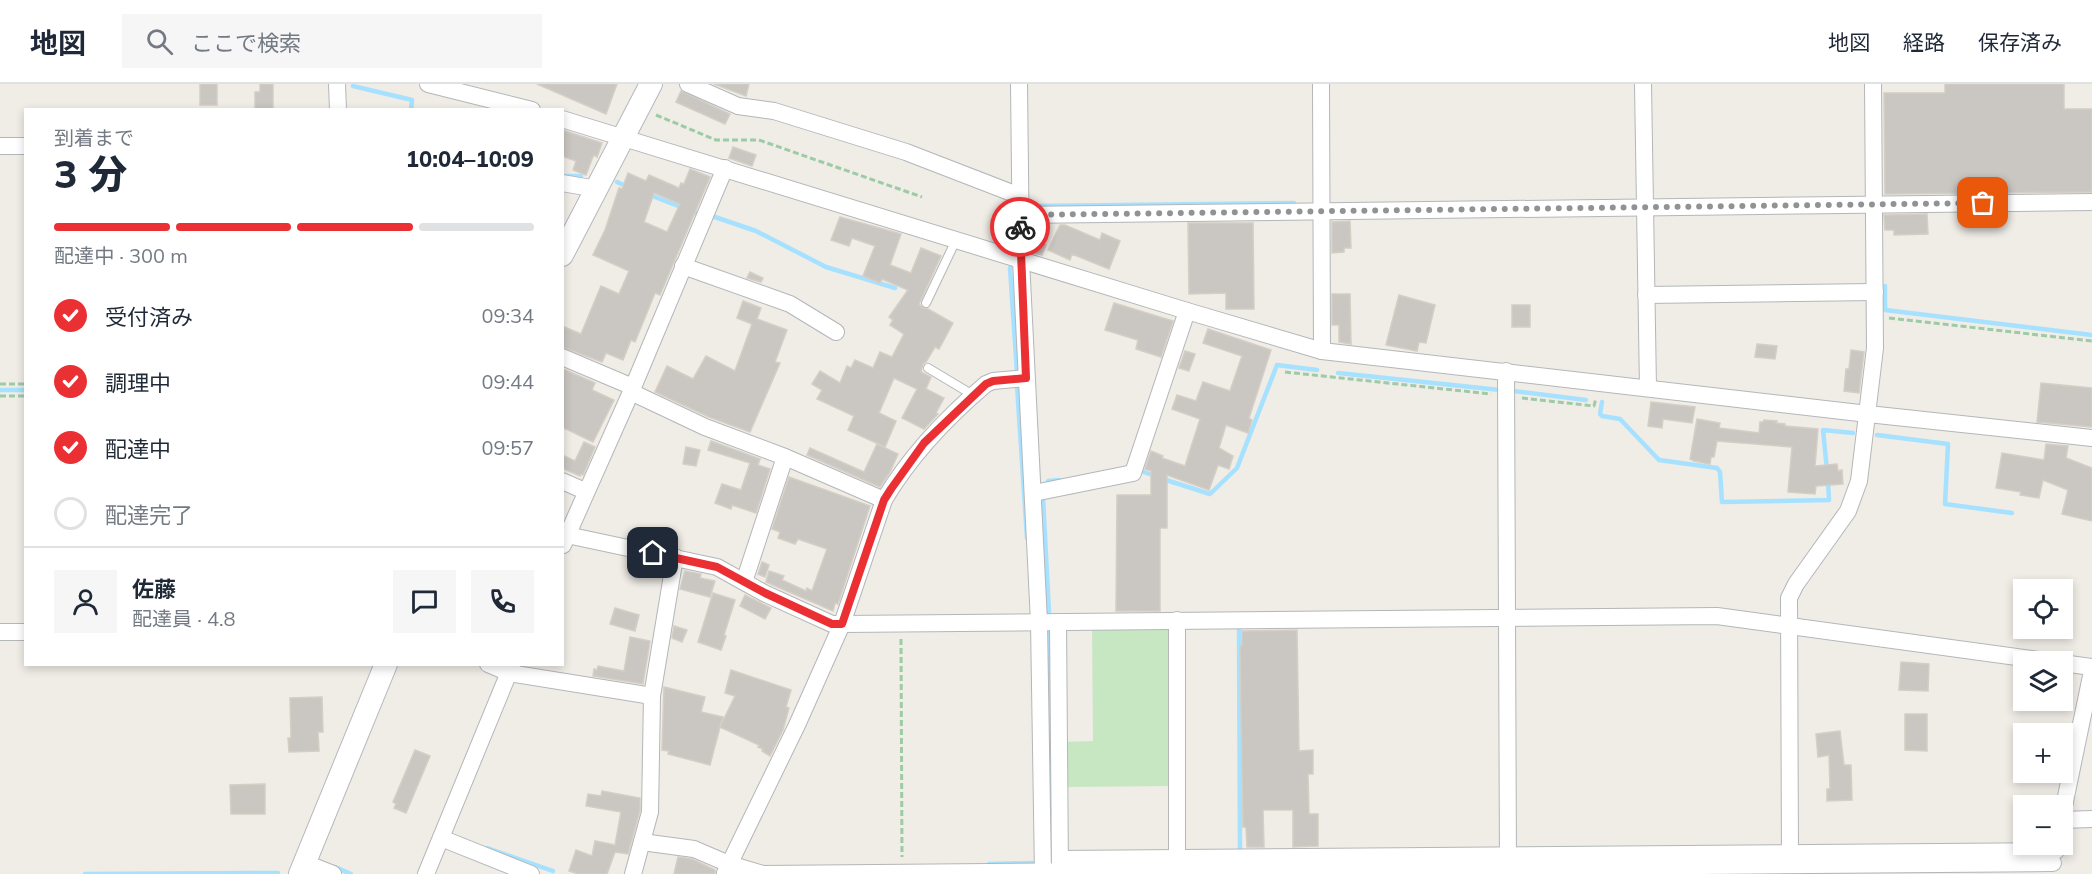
<!DOCTYPE html>
<html lang="ja">
<meta charset="utf-8">
<style>
:root{--surface:#fff;--page:#f6f6f7;--text:#1f2937;--muted:#747a83;--line:#e0e1e3;--accent:#eb3034}
body{margin:0;font-family:Mulish,"Noto Sans JP",sans-serif;background:var(--page);color:var(--text);height:100vh;display:flex;flex-direction:column;font-size:22px;white-space:nowrap}
*{box-sizing:border-box;margin:0}
p{font-size:20px;color:var(--muted)}
.icon{flex:none;width:33px;height:33px;fill:none;stroke:currentColor;stroke-width:2;stroke-linecap:round;stroke-linejoin:round}
.map{position:relative;flex:1;overflow:hidden}
.side{position:absolute;left:24px;top:24px;width:540px;height:558px;display:flex;flex-direction:column;background:var(--surface);border-radius:0px;box-shadow:0 3px 9px #0003}
.side>*{flex:none}
.fabs{position:absolute;left:2013px;top:495px;display:grid;gap:12px}
.fabs a{display:grid;place-items:center;width:60px;height:60px;border-radius:0px;background:var(--surface);box-shadow:0 3px 9px #0003;font-size:30px}
.pin{position:absolute;display:grid;place-items:center;width:51px;height:51px;color:#fff;margin:-26px;border-radius:12px;box-shadow:0 3px 9px #0006}
.courier{position:absolute;display:grid;place-items:center;width:60px;height:60px;margin:-30px;border:4px solid #eb3034;border-radius:50%;background:#fff;color:#222;box-shadow:0 2px 8px #0007}
.overview em{font-style:normal;font-weight:800}
.overview div{display:flex;flex-direction:column-reverse}
.overview{display:flex;align-items:center;justify-content:space-between;height:102px;padding:0 30px}
h1{font-size:39px;font-weight:800;line-height:45px}
.bar{display:grid;grid-template-columns:repeat(4,1fr);gap:9px 6px;align-content:center;height:72px;padding:0 30px}
.bar i{height:8px;border-radius:4px;background:var(--line)}
.bar .selected{background:var(--accent)}
.bar p{grid-column:span 4}
.line{display:flex;align-items:center;gap:15px;padding:0 30px;border-top:2px solid var(--line)}
.line div{flex:1}
.round{display:grid;place-items:center;flex:none;width:63px;height:63px;border-radius:0px;background:var(--page)}
ol{padding:0 30px;list-style:none}
li{display:flex;align-items:center;gap:18px;height:66px}
li p{margin-inline-start:auto}
li .icon{padding:6px;border-radius:50%;background:var(--accent);color:#fff;stroke-width:4}
li:last-child{color:var(--muted)}
li i{width:33px;height:33px;border:3px solid var(--line);border-radius:50%}
header{display:flex;align-items:center;gap:36px;box-sizing:border-box;height:84px;padding:0 30px;background:var(--surface);border-bottom:2px solid var(--line)}
header strong{font-size:28px}
nav{display:flex;gap:33px;margin-inline-start:auto;font-size:21px}
.search{width:420px;height:54px;background:var(--page);display:flex;align-items:center;gap:15px;box-sizing:border-box;padding:0 21px;border-radius:0px;color:var(--muted);font-size:22px}
.map>svg:first-child{display:block}
</style>
<header>
<strong>地図</strong>
<div class="search"><svg class="icon" aria-label="search" viewBox="0 0 24 24"><circle cx="10" cy="10" r="6"/><path d="M15 15l6 6"/></svg>ここで検索</div>
<nav><a>地図</a><a>経路</a><a>保存済み</a></nav>
</header>
<div class="map">
<svg width="2092" height="790" viewBox="0 0 2092 790">
<rect width="100%" height="100%" fill="#f0ece6"/>
<path fill="#c6e7c2" d="M1168 541 1173 548 1174 702 1062 703V658L1093 657 1092 542Z"/>
<g fill="none" stroke-linecap="round" stroke-linejoin="round">
<g stroke="#a6e1ff" stroke-width="4.5">
<path d="M353 2 412 16 411 26"/>
<path d="M566 92H581"/>
<path d="M617 98 628 103"/>
<path d="M647 110 699 130 698 132"/>
<path d="M1031 122 1294 119"/>
<path d="M712 132 756 147 826 183 895 204"/>
<path d="M1010 184 1017 288"/>
<path d="M1885 202V226L2092 251"/>
<path d="M1338 289 1500 306"/>
<path d="M1017 301 1027 454"/>
<path d="M0 306H26"/>
<path d="M1513 307 1586 316"/>
<path d="M1602 318 1600 330 1602 332 1620 335 1659 376 1717 384 1720 388 1722 418 1829 416 1828 397"/>
<path d="M1877 351 1948 360 1945 420 2012 429"/>
<path d="M1827 386 1823 346 1853 349"/>
<path d="M1141 387 1155 392"/>
<path d="M1163 395 1210 410 1237 384 1277 281 1317 286"/>
<path d="M1048 397 1059 396"/>
<path d="M1043 414 1049 528"/>
<path d="M1239 543 1240 767"/>
<path d="M1049 547 1052 779"/>
<path d="M2062 760 2065 747"/>
<path d="M487 764 553 787"/>
<path d="M989 780 1035 779"/>
<path d="M335 783 351 790"/>
<path d="M85 790 278 789"/>
</g>
</g>
<g fill="#cac7c3" stroke="#d4cec4" stroke-width="1.5" fill-rule="evenodd">
<rect x="200" y="0" width="17" height="21"/>
<path d="M260 0H273V26H255V8H260Z"/>
<path d="M537 0H617L606 30Z"/>
<path d="M714 0H749L746 12Z"/>
<path d="M1945 0H2064V25H2092V108L1885 110 1884 9H1945Z"/>
<path d="M681 7 730 30 725 40 676 18Z"/>
<path d="M562 46 602 59 597 73 594 71 592 75 586 91 573 86 576 77 562 72Z"/>
<path d="M733 63 756 71 752 82 729 74Z"/>
<path d="M690 85 710 93 660 211 655 209 635 258 631 256 623 276 606 269 602 278 562 263V242L581 250 601 202 619 210 629 187 593 171 605 146 619 104 622 105 628 89 646 97 649 91 679 104 681 99 684 100ZM654 109 680 120 667 148 644 138Z"/>
<path d="M1927 130 1928 150 1894 151V146H1885L1884 131Z"/>
<path d="M840 133 901 150 890 181 911 189 921 164 941 172 919 220 923 224 928 225 953 239 939 265 935 263 926 278 923 280 921 288 931 293 926 305 944 314 936 329 938 330 924 345 902 334 917 305 894 294 879 329 896 337 885 363 848 346 854 332 817 315 822 306 812 300 820 287 840 299 847 282 851 284 855 276 873 284 880 268 892 273 904 250 890 241 893 236 889 233 908 206 882 195 880 199 863 192 875 162 852 154 849 162 831 156Z"/>
<path d="M1350 137 1351 164H1344V168L1332 169V138Z"/>
<path d="M1188 139H1253L1254 225H1226V209L1189 210Z"/>
<path d="M1060 141H1065L1100 156 1102 149 1120 157 1109 185 1072 170 1070 176 1048 166Z"/>
<path d="M1034 156 1046 161 1042 171 1031 168Z"/>
<path d="M750 188 763 194 761 198 747 194Z"/>
<path d="M1332 210H1350L1351 260 1339 258V241H1332Z"/>
<path d="M1399 211 1435 221 1426 259 1419 258 1417 267 1386 261Z"/>
<path d="M743 217 761 224 757 235 787 246 775 278 780 279 750 348 709 333 655 308 667 282 693 295 706 272 735 287 752 240 737 234Z"/>
<path d="M1114 219 1173 237 1161 273 1136 265 1138 256 1105 246Z"/>
<rect x="1512" y="221" width="18" height="22"/>
<path d="M1208 245 1271 266 1249 334 1252 336 1248 349 1226 341 1219 364 1233 372 1229 385 1218 381 1209 406 1167 391V444H1160V527H1116L1117 411H1151V387L1145 385 1151 367 1163 372 1162 374 1185 382 1200 335 1172 325 1177 311 1196 317 1203 298 1230 307 1242 272 1203 259Z"/>
<path d="M1757 260 1777 262 1775 275 1755 273Z"/>
<path d="M1851 266 1864 268 1859 309 1844 307 1846 285H1849Z"/>
<path d="M1185 267 1195 270 1189 287 1179 284Z"/>
<path d="M563 285 595 299 592 306 614 316 593 358 562 343Z"/>
<path d="M2041 299 2092 304V343L2037 338Z"/>
<path d="M1651 318 1695 323 1692 339 1663 335 1662 344 1648 342Z"/>
<path d="M1697 335 1720 339 1719 344 1759 349 1760 338H1763L1764 336 1777 337 1776 339 1785 340V342L1818 345 1815 382 1837 380 1838 387 1842 386 1843 400 1816 402 1815 410 1788 408 1792 363 1717 357 1714 373H1711L1710 380 1694 377 1690 375Z"/>
<path d="M711 357 760 375 758 381 770 385 756 429 732 421 731 425 715 419 722 400 741 406 750 379 708 366Z"/>
<path d="M584 358 595 363 583 391 581 390 580 392 562 384V371L575 377Z"/>
<path d="M877 360 898 370 890 388 880 403 807 371 810 364 864 388Z"/>
<path d="M2046 360 2068 362 2066 374 2092 384V437L2062 430 2068 406 2043 396 2039 414 2020 411 2021 408 1996 404 2002 369 2044 376Z"/>
<path d="M686 363 700 366 696 382 683 380Z"/>
<path d="M789 393 870 422 838 520 835 519 833 527 766 498 769 487 784 492 782 496 806 507 807 504 812 507 827 465 798 455 795 460 778 454 780 448 772 445Z"/>
<path d="M762 478 769 481 765 493 758 490Z"/>
<path d="M685 487 701 490 700 494 715 497 710 513 680 505Z"/>
<path d="M713 509 735 516 724 551 726 552 721 566 698 558Z"/>
<path d="M745 511 771 524 765 535 740 522Z"/>
<path d="M615 524 639 531 635 547 610 540Z"/>
<path d="M674 542 687 546 682 558 672 554Z"/>
<path d="M1297 546 1299 667 1313 666V690H1308L1309 730H1318V762L1293 763V726H1263L1264 763H1247L1246 743H1243L1242 691 1240 562H1242V547Z"/>
<path d="M630 553 650 557 643 600 593 592 594 585 597 586 598 582 624 587Z"/>
<path d="M1901 578 1929 580 1928 607 1899 606Z"/>
<path d="M731 586 791 606 786 623 789 624 783 646 770 672 762 667 763 665 758 663 759 661 720 643 710 681 668 670 669 667 662 666 664 603 705 613 701 628 723 633 720 643 735 612 725 609Z"/>
<path d="M322 613 323 648H318L319 667 289 668 288 654H291L290 614Z"/>
<path d="M1905 630H1927V667L1905 666Z"/>
<path d="M1840 647 1844 681H1851L1852 716 1827 717V705H1830L1829 671 1818 673 1816 650Z"/>
<path d="M415 666 430 672 406 729 394 724 396 720 393 718Z"/>
<path d="M265 700V730H231L230 701Z"/>
<path d="M602 707 640 714V726L628 770 615 768 607 790H578L569 787 576 766 592 772 595 757 615 761 621 728 586 722 588 710 601 712Z"/>
<path d="M678 773 692 775 715 786V790H674Z"/>
</g>
<g fill="none" stroke-linecap="round" stroke-linejoin="round">
<defs>
<g id="service">
<path d="M926 219 956 156"/>
<path d="M928 284 973 311"/>
</g>
<g id="minor">
<path d="M337 0 338 26"/>
<path d="M428 0 532 26"/>
<path d="M688 0 738 22 774 27 906 68 1020 112"/>
<path d="M1019 0 1021 176 1039 538 1043 790"/>
<path d="M1321 0 1322 267"/>
<path d="M1643 0 1648 304"/>
<path d="M562 35 1187 227 1322 267 1868 330 2092 354"/>
<path d="M0 62H26"/>
<path d="M562 99 597 105"/>
<path d="M1020 131 2092 118"/>
<path d="M683 182 790 220 836 248"/>
<path d="M1646 211 1875 208"/>
<path d="M562 273 633 303"/>
<path d="M1506 287 1508 782"/>
<path d="M631 308 705 343 785 373 884 416"/>
<path d="M562 397 585 407"/>
<path d="M1034 409 1133 389 1187 227"/>
<path d="M567 451 717 483 764 509 832 540H842L1717 532 2053 578"/>
<path d="M563 461 631 308 725 84"/>
<path d="M744 498 785 373"/>
<path d="M1058 538 1060 786"/>
<path d="M0 548H26"/>
<path d="M2062 579 2092 583"/>
<path d="M488 580 509 589 652 612 650 728 633 790"/>
<path d="M652 612 675 473"/>
<path d="M2062 732 2092 587"/>
<path d="M2062 736 2092 735"/>
<path d="M441 754 531 790"/>
<path d="M642 758 694 765 729 780 763 790 2053 779"/>
<path d="M1060 775 2056 767"/>
<path d="M1790 777 1789 514 1796 500 1848 427 1859 397 1875 264 1873 0"/>
<path d="M305 779 333 790"/>
<path d="M1177 785V536"/>
<path d="M725 789 797 641 842 540 884 416C910 372 946 334 986 300L993 297 1026 294"/>
<path d="M426 790 512 581"/>
</g>
<g id="secondary">
<path d="M562 171 651 0"/>
<path d="M300 790 386 580"/>
</g>
</defs>
<use href="#service" stroke="#b3b7ba" stroke-width="10"/>
<use href="#minor" stroke="#b3b7ba" stroke-width="18"/>
<use href="#secondary" stroke="#b4b9bd" stroke-width="24"/>
<g stroke="#9ccba5" stroke-width="3" stroke-dasharray="6 3" stroke-linecap="butt">
<path d="M656 31 716 56H759L922 113"/>
<path d="M1889 234 2092 257"/>
<path d="M1285 288 1491 310"/>
<path d="M0 300H26"/>
<path d="M0 312H26"/>
<path d="M1522 314 1594 322 1596 314"/>
<path d="M901 555 902 773"/>
</g>
<use href="#service" stroke="#fff" stroke-width="8"/>
<use href="#minor" stroke="#fff" stroke-width="16"/>
<use href="#secondary" stroke="#fff" stroke-width="22"/>
</g>
<g fill="none" stroke-linecap="round" stroke-linejoin="round">
<path stroke="#909293" stroke-width="6" stroke-dasharray="0 10.8" d="M1020 143V131L1983 119"/>
<path stroke="#eb3034" stroke-width="8" d="M653 469 717 483 765 509 832 540H842L884 416 891 405 924 359 986 300 993 297 1026 294 1020 143"/>
</g>
</svg>
<div class="fabs">
<a><svg class="icon" aria-label="locate" viewBox="0 0 24 24"><circle cx="12" cy="12" r="6"/><path d="M12 2v4M12 18v4M2 12h4M18 12h4"/></svg></a>
<a><svg class="icon" aria-label="layers" viewBox="0 0 24 24"><path d="M12 4l9 5-9 5-9-5zM3 14l9 5 9-5"/></svg></a>
<a>+</a>
<a>−</a>
</div>
<div class="pin" style="left:1983px;top:119px;background:#ea580c"><svg class="icon" aria-label="bag" viewBox="0 0 24 24"><path d="M5 8h14l-1 12H6zM9 8a3 3 0 0 1 6 0"/></svg></div>
<div class="pin" style="left:653px;top:469px;background:#1f2937"><svg class="icon" aria-label="home" viewBox="0 0 24 24"><path d="M3 11l9-7 9 7M6 9v11h12V9"/></svg></div>
<div class="courier" style="left:1020px;top:143px"><svg class="icon" aria-label="bike" viewBox="0 0 24 24"><circle cx="6" cy="16" r="4"/><circle cx="18" cy="16" r="4"/><path d="M6 16l4-8h5l3 8M10 8l3 8H6M13 5h3"/></svg></div>
<section class="side">
<div class="overview"><div><h1>3 分</h1><p>到着まで</p></div><em>10:04–10:09</em></div>
<div class="bar"><i class="selected"></i><i class="selected"></i><i class="selected"></i><i></i><p>配達中 · 300 m</p></div>
<ol>
<li><svg class="icon" aria-label="check" viewBox="0 0 24 24"><path d="M5 12l5 5 9-10"/></svg>受付済み<p>09:34</p></li>
<li><svg class="icon" aria-label="check" viewBox="0 0 24 24"><path d="M5 12l5 5 9-10"/></svg>調理中<p>09:44</p></li>
<li><svg class="icon" aria-label="check" viewBox="0 0 24 24"><path d="M5 12l5 5 9-10"/></svg>配達中<p>09:57</p></li>
<li><i></i>配達完了</li>
</ol>
<div class="line" style="height:108px"><a class="round"><svg class="icon" aria-label="person" viewBox="0 0 24 24"><circle cx="12" cy="8" r="4"/><path d="M4 21q1-7 8-7t8 7"/></svg></a><div><b>佐藤</b><p>配達員 · 4.8</p></div><a class="round"><svg class="icon" aria-label="chat" viewBox="0 0 24 24"><path d="M4 5h16v11H9l-5 4z"/></svg></a><a class="round"><svg class="icon" aria-label="phone" viewBox="0 0 24 24"><path d="M5 4h4l2 5-3 2q2 4 5 5l2-3 5 2v4C11 20 4 13 5 4z"/></svg></a></div>
</section>
</div>
